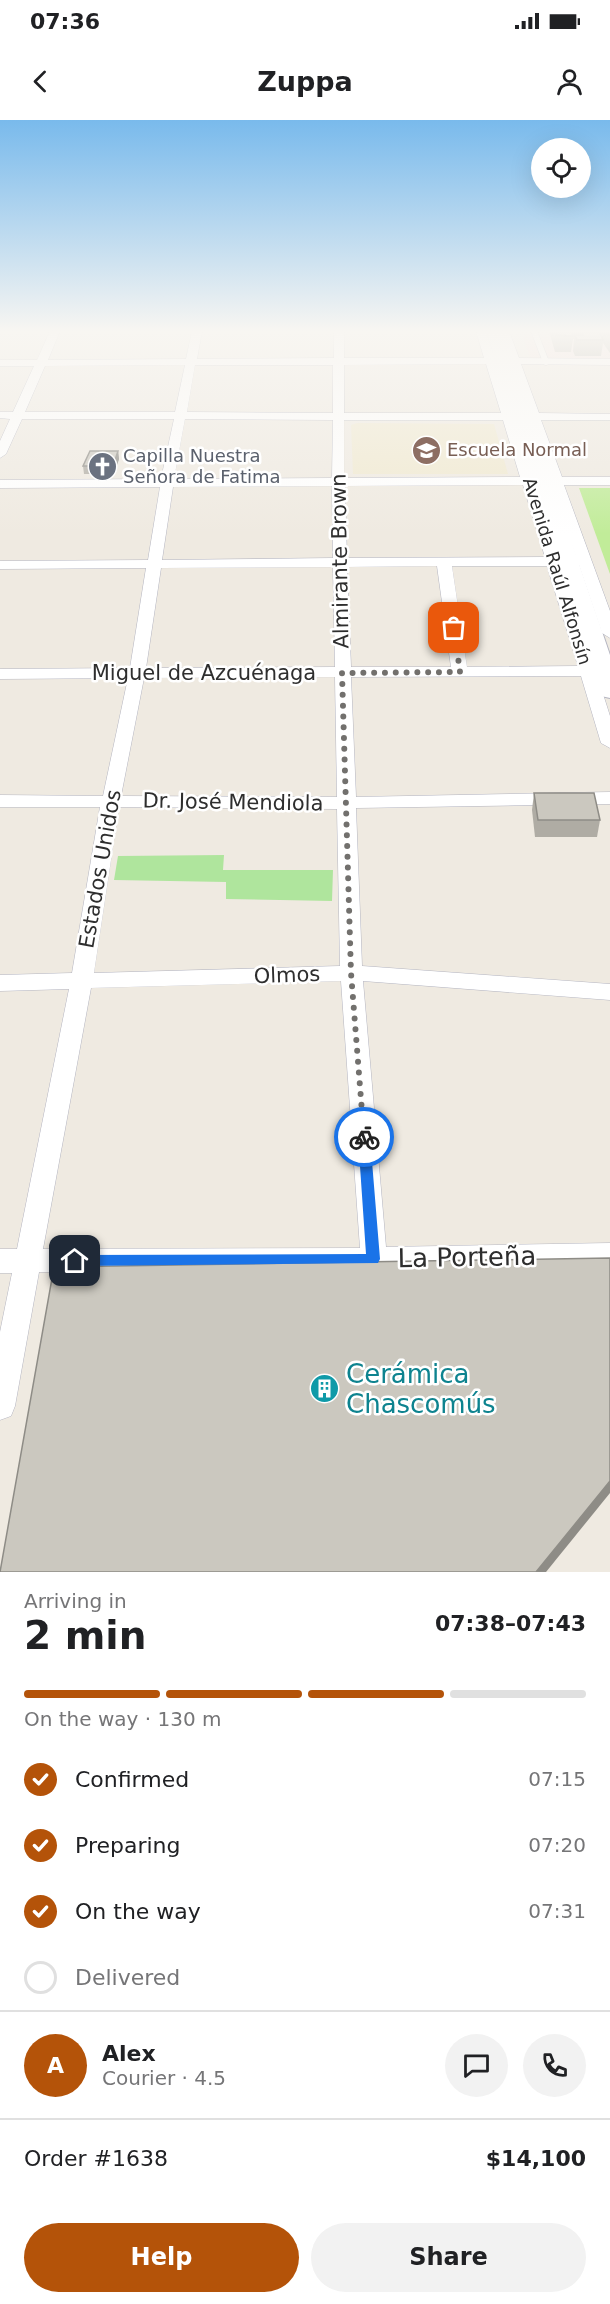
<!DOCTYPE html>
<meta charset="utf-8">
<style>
:root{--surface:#fff;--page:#f2f2f2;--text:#202124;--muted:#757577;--line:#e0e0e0;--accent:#b45309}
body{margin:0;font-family:"DejaVu Sans",sans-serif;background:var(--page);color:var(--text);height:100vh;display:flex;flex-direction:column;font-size:22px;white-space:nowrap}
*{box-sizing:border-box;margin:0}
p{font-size:20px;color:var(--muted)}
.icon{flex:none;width:33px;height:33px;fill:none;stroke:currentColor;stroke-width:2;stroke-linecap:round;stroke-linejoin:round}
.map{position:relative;height:1452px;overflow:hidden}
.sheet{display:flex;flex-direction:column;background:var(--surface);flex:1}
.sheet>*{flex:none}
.controls{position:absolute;left:531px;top:18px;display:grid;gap:12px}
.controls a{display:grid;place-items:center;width:60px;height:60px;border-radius:50%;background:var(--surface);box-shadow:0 6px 24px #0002;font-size:30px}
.pin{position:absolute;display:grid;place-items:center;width:51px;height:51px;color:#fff;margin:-26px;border-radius:12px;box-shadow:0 3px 9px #0006}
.courier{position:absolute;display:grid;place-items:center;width:60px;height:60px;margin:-30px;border:4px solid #1a73e8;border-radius:50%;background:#fff;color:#222;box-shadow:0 2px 8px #0007}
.summary em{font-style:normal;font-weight:700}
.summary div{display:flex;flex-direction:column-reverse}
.summary{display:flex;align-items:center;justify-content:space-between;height:102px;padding:0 24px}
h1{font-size:39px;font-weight:700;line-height:45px}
.bar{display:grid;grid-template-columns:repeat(4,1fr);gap:9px 6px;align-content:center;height:72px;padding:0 24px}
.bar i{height:8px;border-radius:4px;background:var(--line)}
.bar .selected{background:var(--accent)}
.bar p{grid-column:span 4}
.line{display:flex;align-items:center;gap:15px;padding:0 24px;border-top:2px solid var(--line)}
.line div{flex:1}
.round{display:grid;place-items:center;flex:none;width:63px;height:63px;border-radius:32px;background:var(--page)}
ol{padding:0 24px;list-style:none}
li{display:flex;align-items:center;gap:18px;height:66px}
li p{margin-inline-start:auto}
li .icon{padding:6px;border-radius:50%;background:var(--accent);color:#fff;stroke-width:4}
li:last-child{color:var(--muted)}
li i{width:33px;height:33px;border:3px solid var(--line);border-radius:50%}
.primary-button{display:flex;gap:12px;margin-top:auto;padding:12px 24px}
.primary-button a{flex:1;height:69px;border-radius:36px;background:var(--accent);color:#fff;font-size:24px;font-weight:700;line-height:69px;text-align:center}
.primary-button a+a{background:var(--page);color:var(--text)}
.status{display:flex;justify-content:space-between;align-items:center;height:42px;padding:0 30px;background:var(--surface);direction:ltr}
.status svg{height:16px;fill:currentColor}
header{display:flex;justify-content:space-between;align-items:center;height:78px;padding:0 24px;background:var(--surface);font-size:27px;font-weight:700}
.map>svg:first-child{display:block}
</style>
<div class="status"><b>07:36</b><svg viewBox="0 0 49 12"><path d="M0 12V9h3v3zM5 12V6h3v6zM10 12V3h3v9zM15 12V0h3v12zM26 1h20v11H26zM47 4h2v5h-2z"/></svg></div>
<header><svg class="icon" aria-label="back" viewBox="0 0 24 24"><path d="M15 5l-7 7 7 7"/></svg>Zuppa<svg class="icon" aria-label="person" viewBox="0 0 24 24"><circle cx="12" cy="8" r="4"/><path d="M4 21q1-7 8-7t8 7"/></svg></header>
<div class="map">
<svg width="610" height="1452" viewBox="0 0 610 1452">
<rect width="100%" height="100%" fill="#efeae1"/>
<path fill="#f0e9d0" d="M357 303 494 304 508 354H353L351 305Z"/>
<path fill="#f5e0de" d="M521 211H610V240H531Z"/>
<path fill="#afe59d" d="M224 735 223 750H333L332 781 226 779V762L114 760 118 736Z"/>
<path fill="#c1ec99" d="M579 368H610V454Z"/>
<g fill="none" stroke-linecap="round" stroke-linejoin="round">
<defs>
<path id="service" d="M534 211 546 242"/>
<path id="minor" d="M50 211H60L48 240 186 239 192 211H202L197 239 334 238V211H344V238H484L476 211H486L513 293H527L510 244 500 241 508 238 499 211H509L519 238 610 239V245L521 244 539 293 610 294V300H541L562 357H610V365H564L610 491V518L602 513 579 445H562L610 596V628L601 623 581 556 351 557 356 677 610 672V684L356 688 362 846 610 864V880L363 861 386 1127 610 1123V1145L374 1151 39 1152 15 1286 11 1296 0 1300V1212L12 1153H0V1129H17L69 869 0 871V855L72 853 100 687H0V675L103 676 128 558 0 559V549L130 548 146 448 0 449V441L148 440 160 367 0 368V360L161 359 174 299H22L6 334 0 338V321L10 299 0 298V292H13L34 246H0V240H37ZM486 244 501 293H344V245ZM185 245 175 292H25L45 246ZM195 245H333V293L187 292ZM185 299 333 300 332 358 174 359ZM344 300H503L520 357 344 358ZM515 300H529L576 437H559ZM523 365 545 437 347 438 345 366ZM332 366 333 438 162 440 173 367ZM437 446 451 547H351L347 447ZM452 446H547L578 546 467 547ZM333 447 335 547 146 548 161 448ZM335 557 337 677 121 676 144 558ZM119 687 337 689 340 846 94 853ZM341 861 360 1128 43 1129 91 868Z"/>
<path id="secondary" d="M486 211H500L610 535V578L601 576 598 571Z"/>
</defs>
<use href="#service" stroke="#b4b5c1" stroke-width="7"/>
<use href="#minor" stroke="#b4b5c1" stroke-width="1"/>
<use href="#secondary" stroke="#b4b5c1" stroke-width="2"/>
<use href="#service" stroke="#fff" stroke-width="6"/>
<use href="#minor" fill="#fff" fill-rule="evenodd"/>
<use href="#secondary" fill="#fff" fill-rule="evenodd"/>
</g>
<g fill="#afaca4">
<path d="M549 211H610V233L603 223 601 236H575L573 231 574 219H573L571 232H555Z"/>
<path d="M118 331 119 339 114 354H84L83 346Z"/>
<path d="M534 673 600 700 597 717H535L532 690Z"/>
</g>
<g fill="#8e8c86">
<path d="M118 331 119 339 114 354 113 346Z"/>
<path d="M610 1361V1373L546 1452H536Z"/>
</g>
<g fill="#cbc8bf" stroke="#8e8c86" stroke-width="1.5">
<path d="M555 211H571L573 216 557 215Z"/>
<path d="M581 211H599L603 220H577L575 215H583Z"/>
<path d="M90 331H118L113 346H83Z"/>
<path d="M534 673H594L600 700H538Z"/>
<path d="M610 1138V1361L536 1452H0L54 1147Z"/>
</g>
<linearGradient id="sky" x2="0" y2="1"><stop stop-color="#79baec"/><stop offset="0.51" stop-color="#f8f6f2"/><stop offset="1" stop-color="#f8f6f2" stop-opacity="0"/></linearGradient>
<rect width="610" height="414" fill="url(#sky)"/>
<path fill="#1a73e8" d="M364 1013 370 1017 380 1139 378 1143 75 1146 68 1141 75 1135 366 1134 358 1017Z"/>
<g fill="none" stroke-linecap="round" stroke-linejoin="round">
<path stroke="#72706d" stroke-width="6" stroke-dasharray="0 10.8" d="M364 1017 351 853 342 553 460 552 454 508"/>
</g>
<defs>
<symbol id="school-disc" viewBox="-11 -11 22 22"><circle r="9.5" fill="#8d6e63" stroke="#fff"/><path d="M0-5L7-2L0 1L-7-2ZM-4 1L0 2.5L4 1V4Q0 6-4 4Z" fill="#fff"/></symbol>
<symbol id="church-disc" viewBox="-11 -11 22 22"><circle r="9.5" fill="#6b7280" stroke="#fff"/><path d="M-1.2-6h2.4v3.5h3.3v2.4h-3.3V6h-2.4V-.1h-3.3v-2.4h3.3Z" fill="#fff"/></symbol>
<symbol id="building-disc" viewBox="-11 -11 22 22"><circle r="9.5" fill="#0f9aa8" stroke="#fff"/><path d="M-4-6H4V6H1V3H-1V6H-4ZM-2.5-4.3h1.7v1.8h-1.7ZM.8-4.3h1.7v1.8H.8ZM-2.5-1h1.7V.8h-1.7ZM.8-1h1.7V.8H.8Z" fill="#fff"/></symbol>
</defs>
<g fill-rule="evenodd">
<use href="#school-disc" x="410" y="314" width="33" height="33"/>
<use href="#church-disc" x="86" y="330" width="33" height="33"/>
<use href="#building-disc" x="308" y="1252" width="33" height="33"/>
</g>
<g text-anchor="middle" stroke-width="5" stroke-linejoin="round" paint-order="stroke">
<g font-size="18" fill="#785e54" stroke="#fff" text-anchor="start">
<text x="447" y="336">Escuela Normal</text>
</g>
<g font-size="18" fill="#5b616d" stroke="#fff" text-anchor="start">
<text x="123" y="342">Capilla Nuestra<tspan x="123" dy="21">Señora de Fatima</tspan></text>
</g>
<g font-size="18" fill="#2e2e2e" stroke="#fff">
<text transform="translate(557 451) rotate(73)" y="6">Avenida Raúl Alfonsín</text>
</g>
<g font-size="21" fill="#2e2e2e" stroke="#fff">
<text transform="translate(340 441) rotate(-91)" y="7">Almirante Brown</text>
<text x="204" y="560">Miguel de Azcuénaga</text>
<text transform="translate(233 682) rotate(1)" y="7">Dr. José Mendiola</text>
<text transform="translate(100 749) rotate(-80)" y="7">Estados Unidos</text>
<text transform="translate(287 855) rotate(-2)" y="7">Olmos</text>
</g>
<g font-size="26" fill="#2e2e2e" stroke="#fff">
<text transform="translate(467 1137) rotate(-1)" y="9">La Porteña</text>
</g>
<g font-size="26" fill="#0d838f" stroke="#fff" text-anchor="start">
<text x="346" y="1263">Cerámica<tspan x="346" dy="30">Chascomús</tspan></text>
</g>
</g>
</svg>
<div class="controls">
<a><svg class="icon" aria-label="locate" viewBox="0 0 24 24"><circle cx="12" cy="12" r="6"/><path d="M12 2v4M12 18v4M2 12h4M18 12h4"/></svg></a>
</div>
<div class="pin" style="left:454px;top:508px;background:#ea580c"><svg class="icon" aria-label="bag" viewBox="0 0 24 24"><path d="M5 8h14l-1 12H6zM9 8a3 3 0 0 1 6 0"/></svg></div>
<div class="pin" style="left:75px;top:1141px;background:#1f2937"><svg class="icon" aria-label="home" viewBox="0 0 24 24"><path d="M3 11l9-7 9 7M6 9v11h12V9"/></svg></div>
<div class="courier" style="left:364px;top:1017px"><svg class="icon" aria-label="bike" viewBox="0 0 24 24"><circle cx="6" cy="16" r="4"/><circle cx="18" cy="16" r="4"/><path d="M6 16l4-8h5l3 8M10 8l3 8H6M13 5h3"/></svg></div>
</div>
<section class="sheet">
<div class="summary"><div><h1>2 min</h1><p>Arriving in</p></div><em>07:38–07:43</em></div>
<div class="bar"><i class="selected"></i><i class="selected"></i><i class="selected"></i><i></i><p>On the way · 130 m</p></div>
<ol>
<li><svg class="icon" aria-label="check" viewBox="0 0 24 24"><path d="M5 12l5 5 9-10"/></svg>Confirmed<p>07:15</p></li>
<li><svg class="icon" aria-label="check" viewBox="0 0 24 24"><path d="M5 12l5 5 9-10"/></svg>Preparing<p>07:20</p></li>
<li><svg class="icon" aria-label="check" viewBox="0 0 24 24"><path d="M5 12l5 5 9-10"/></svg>On the way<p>07:31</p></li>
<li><i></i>Delivered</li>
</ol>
<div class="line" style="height:108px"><b class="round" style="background:var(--accent);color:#fff">A</b><div><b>Alex</b><p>Courier · 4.5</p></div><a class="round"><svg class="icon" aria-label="chat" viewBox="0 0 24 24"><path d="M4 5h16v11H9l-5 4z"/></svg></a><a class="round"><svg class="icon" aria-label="phone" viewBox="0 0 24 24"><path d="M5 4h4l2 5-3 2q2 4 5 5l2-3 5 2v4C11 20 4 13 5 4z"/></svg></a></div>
<div class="line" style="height:78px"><div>Order #1638</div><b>$14,100</b></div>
<div class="primary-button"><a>Help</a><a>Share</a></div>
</section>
